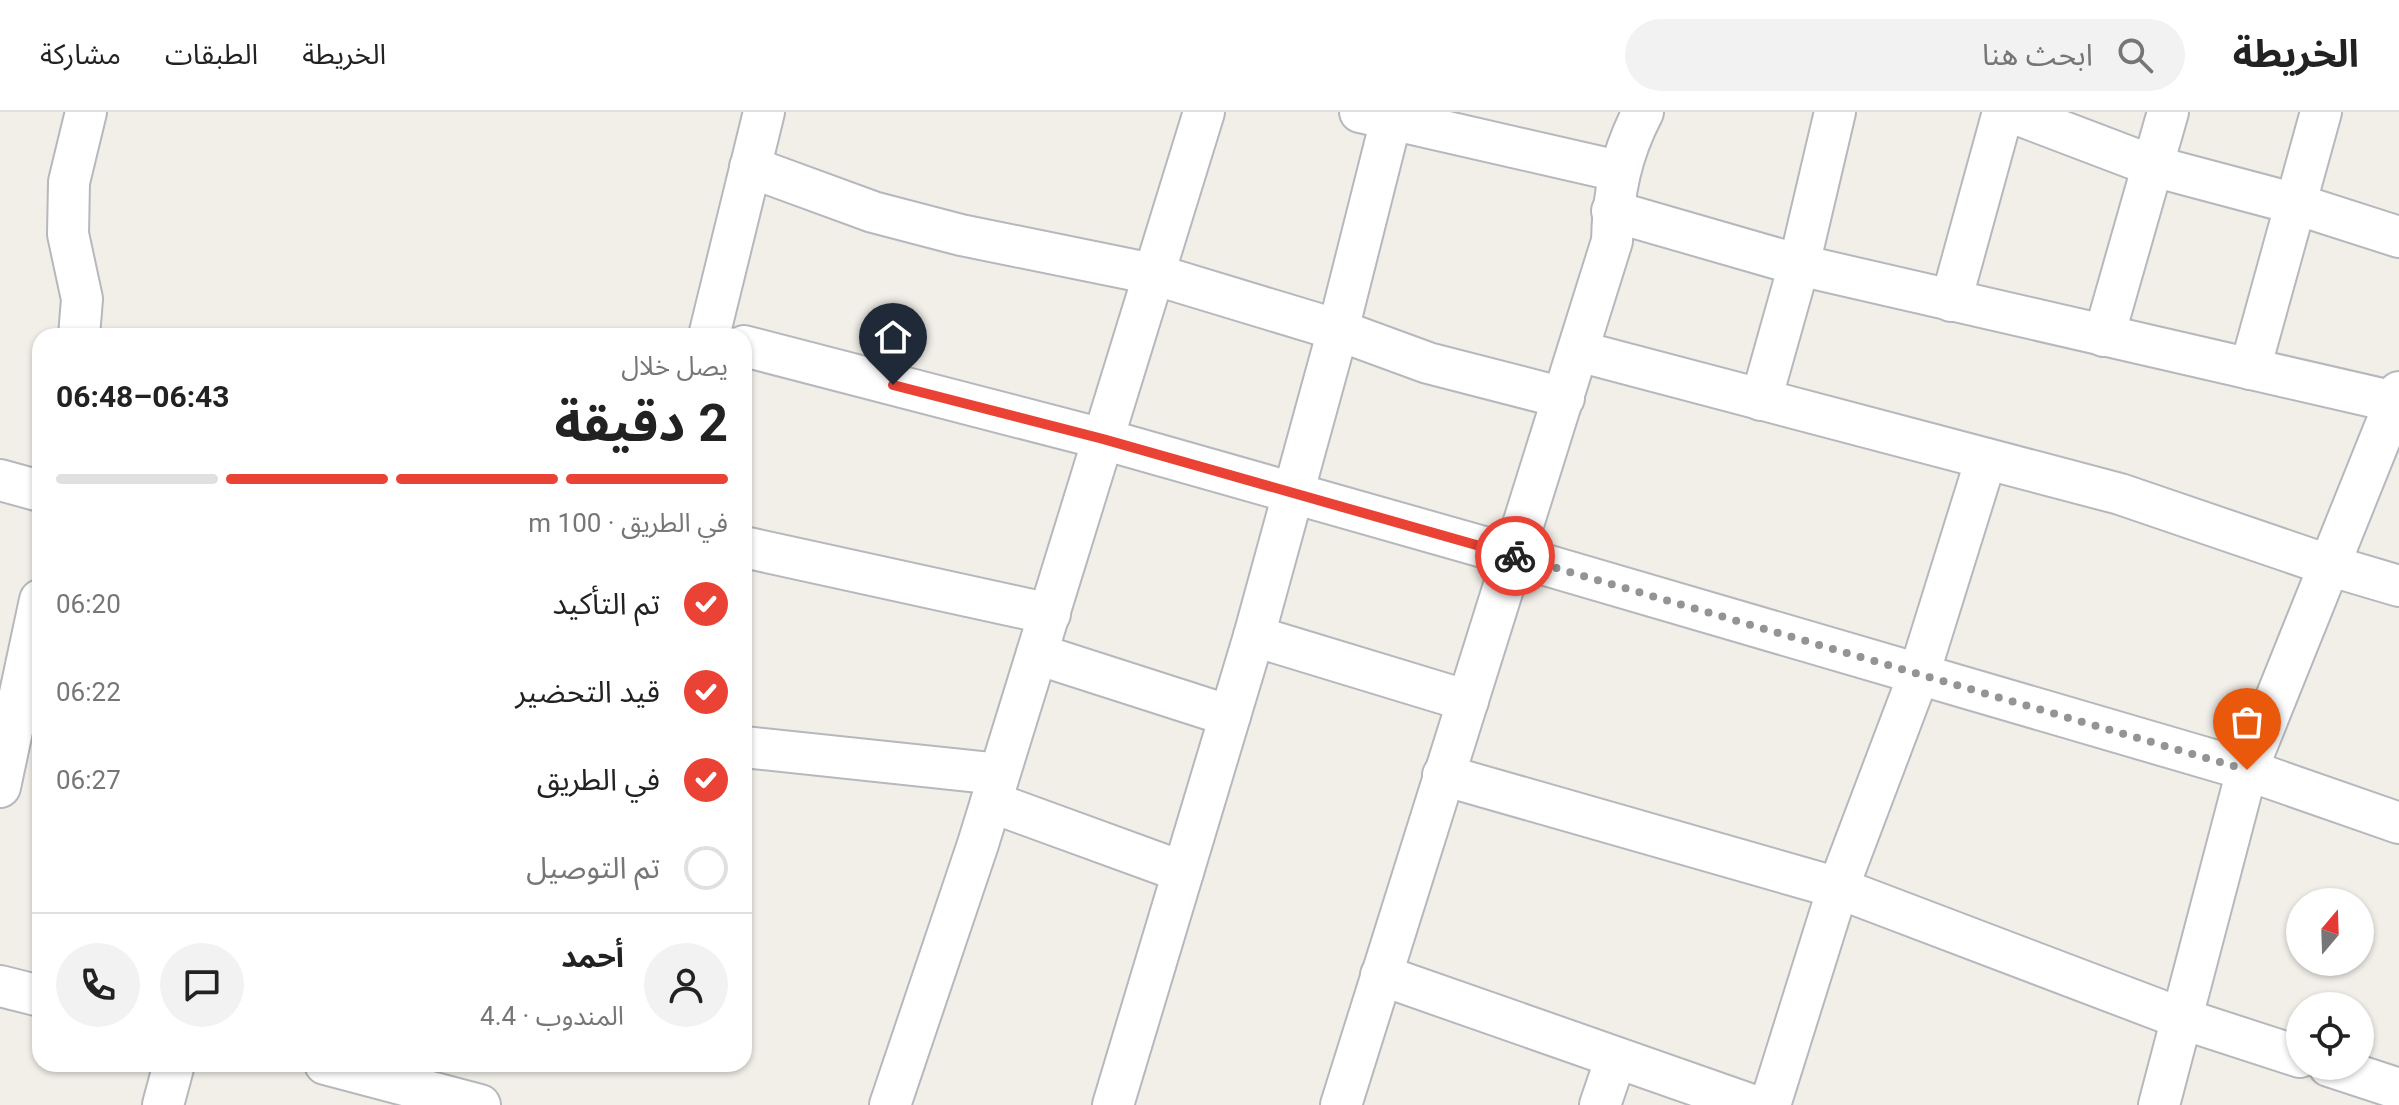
<!DOCTYPE html>
<html lang="ar">
<meta charset="utf-8">
<style>
:root{--surface:#fff;--page:#f2f2f2;--text:#222;--muted:#767676;--line:#e0e0e0;--accent:#ea4335}
body{margin:0;font-family:Roboto,"Noto Sans Arabic",sans-serif;background:var(--page);color:var(--text);direction:rtl;height:100vh;display:flex;flex-direction:column;font-size:30px;white-space:nowrap}
*{box-sizing:border-box;margin:0}
p{font-size:26px;color:var(--muted)}
.icon{flex:none;width:44px;height:44px;fill:none;stroke:currentColor;stroke-width:2;stroke-linecap:round;stroke-linejoin:round}
.map{position:relative;flex:1;overflow:hidden;direction:ltr}
.panel{position:absolute;left:32px;top:216px;width:720px;height:744px;display:flex;flex-direction:column;background:var(--surface);border-radius:24px;box-shadow:0 2px 6px #0004;direction:rtl}
.panel>*{flex:none}
.needle{width:52px;rotate:19deg}
.tools{position:absolute;left:2286px;top:776px;display:grid;gap:16px}
.tools a{display:grid;place-items:center;width:88px;height:88px;border-radius:50%;background:var(--surface);box-shadow:0 2px 6px #0004;font-size:40px}
.pin{position:absolute;display:grid;place-items:center;width:68px;height:68px;color:#fff;margin:-82px -34px;border-radius:50% 50% 50% 0;rotate:-45deg;box-shadow:0 0 8px #0007}
.pin .icon{rotate:45deg}
.courier{position:absolute;display:grid;place-items:center;width:80px;height:80px;margin:-40px;border:6px solid #ea4335;border-radius:50%;background:#fff;color:#222;box-shadow:0 2px 10px #0007}
.overview em{font-style:normal;font-weight:700}
.overview div{display:flex;flex-direction:column-reverse}
.overview{display:flex;align-items:center;justify-content:space-between;height:136px;padding:0 24px}
h1{font-size:52px;font-weight:700;line-height:60px}
.bar{display:grid;grid-template-columns:repeat(4,1fr);gap:12px 8px;align-content:center;height:96px;padding:0 24px}
.bar i{height:10px;border-radius:6px;background:var(--line)}
.bar .current{background:var(--accent)}
.bar p{grid-column:span 4}
.line{display:flex;align-items:center;gap:20px;padding:0 24px;border-top:2px solid var(--line)}
.line div{flex:1}
.round{display:grid;place-items:center;flex:none;width:84px;height:84px;border-radius:42px;background:var(--page)}
ol{padding:0 24px;list-style:none}
li{display:flex;align-items:center;gap:24px;height:88px}
li p{margin-inline-start:auto}
li .icon{padding:8px;border-radius:50%;background:var(--accent);color:#fff;stroke-width:4}
li:last-child{color:var(--muted)}
li i{width:44px;height:44px;border:4px solid var(--line);border-radius:50%}
header{display:flex;align-items:center;gap:48px;box-sizing:border-box;height:112px;padding:0 40px;background:var(--surface);border-bottom:2px solid var(--line)}
header strong{font-size:38px}
nav{display:flex;gap:44px;margin-inline-start:auto;font-size:28px}
.search{width:560px;height:72px;background:var(--page);display:flex;align-items:center;gap:20px;box-sizing:border-box;padding:0 28px;border-radius:44px;color:var(--muted);font-size:30px}
.map>svg:first-child{display:block}
</style>
<header>
<strong>الخريطة</strong>
<div class="search"><svg class="icon" aria-label="search" viewBox="0 0 24 24"><circle cx="10" cy="10" r="6"/><path d="M15 15l6 6"/></svg>ابحث هنا</div>
<nav><a>الخريطة</a><a>الطبقات</a><a>مشاركة</a></nav>
</header>
<div class="map">
<svg width="2399" height="993" viewBox="0 0 2399 993">
<rect width="100%" height="100%" fill="#f1efe8"/>
<g fill="none" stroke-linecap="round" stroke-linejoin="round">
<defs>
<g id="street">
<path d="M1360 0 1618 59"/>
<path d="M2011 0 2153 54 2296 92 2399 125"/>
<path d="M750 55 873 100 961 123 1153 162 1338 218 1428 251 1564 286"/>
<path d="M1612 99 1799 153 2395 290"/>
<path d="M1951 189 2003 0"/>
<path d="M79 224 82 187 68 122 69 70 86 0"/>
<path d="M709 224 764 0"/>
<path d="M2104 224 2168 0"/>
<path d="M744 234 1103 327 1515 444 2247 658 2399 711"/>
<path d="M1578 239 2120 382 2328 453 2399 474"/>
<path d="M2250 257 2321 0"/>
<path d="M1761 288 1799 153 1835 0"/>
<path d="M0 368 40 379"/>
<path d="M744 435 1050 502"/>
<path d="M1254 524 1468 589"/>
<path d="M1037 542 1230 604"/>
<path d="M744 635 999 662"/>
<path d="M1443 663 1838 776 2183 907 2300 945"/>
<path d="M0 675 40 488"/>
<path d="M991 690 1183 760"/>
<path d="M1381 863 1752 993"/>
<path d="M0 874 40 884"/>
<path d="M325 952 480 993"/>
<path d="M2329 954 2399 977"/>
<path d="M163 993 174 952"/>
<path d="M890 993 978 732 1204 0"/>
<path d="M1113 993 1254 524 1338 218 1391 8"/>
<path d="M1341 993 1612 129C1613 82 1621 42 1643 0"/>
<path d="M1600 993 1616 946"/>
<path d="M1770 993 1838 776 1919 562 1986 347"/>
<path d="M2159 993 2247 658 2399 280"/>
</g>
</defs>
<use href="#street" stroke="#b5b8bc" stroke-width="44"/>
<use href="#street" stroke="#fff" stroke-width="40"/>
</g>
<g fill="none" stroke-linecap="round" stroke-linejoin="round">
<path stroke="#929495" stroke-width="8" stroke-dasharray="0 14.4" d="M1515 444 2247 658"/>
<path stroke="#ea4335" stroke-width="10" d="M893 273 1103 327 1515 444"/>
</g>
</svg>
<div class="tools">
<a><svg class="needle" viewBox="-14 -14 28 28"><path d="M0-13l5 13h-10z" fill="#e53935"/><path d="M0 13l5-13h-10z" fill="#767676"/></svg></a>
<a><svg class="icon" aria-label="locate" viewBox="0 0 24 24"><circle cx="12" cy="12" r="6"/><path d="M12 2v4M12 18v4M2 12h4M18 12h4"/></svg></a>
</div>
<div class="pin" style="left:2247px;top:658px;background:#ea580c"><svg class="icon" aria-label="bag" viewBox="0 0 24 24"><path d="M5 8h14l-1 12H6zM9 8a3 3 0 0 1 6 0"/></svg></div>
<div class="pin" style="left:893px;top:273px;background:#1f2937"><svg class="icon" aria-label="home" viewBox="0 0 24 24"><path d="M3 11l9-7 9 7M6 9v11h12V9"/></svg></div>
<div class="courier" style="left:1515px;top:444px"><svg class="icon" aria-label="bike" viewBox="0 0 24 24"><circle cx="6" cy="16" r="4"/><circle cx="18" cy="16" r="4"/><path d="M6 16l4-8h5l3 8M10 8l3 8H6M13 5h3"/></svg></div>
<section class="panel">
<div class="overview"><div><h1>2 دقيقة</h1><p>يصل خلال</p></div><em>06:43–06:48</em></div>
<div class="bar"><i class="current"></i><i class="current"></i><i class="current"></i><i></i><p>في الطريق · 100 m</p></div>
<ol>
<li><svg class="icon" aria-label="check" viewBox="0 0 24 24"><path d="M5 12l5 5 9-10"/></svg>تم التأكيد<p>06:20</p></li>
<li><svg class="icon" aria-label="check" viewBox="0 0 24 24"><path d="M5 12l5 5 9-10"/></svg>قيد التحضير<p>06:22</p></li>
<li><svg class="icon" aria-label="check" viewBox="0 0 24 24"><path d="M5 12l5 5 9-10"/></svg>في الطريق<p>06:27</p></li>
<li><i></i>تم التوصيل</li>
</ol>
<div class="line" style="height:144px"><a class="round"><svg class="icon" aria-label="person" viewBox="0 0 24 24"><circle cx="12" cy="8" r="4"/><path d="M4 21q1-7 8-7t8 7"/></svg></a><div><b>أحمد</b><p>المندوب · 4.4</p></div><a class="round"><svg class="icon" aria-label="chat" viewBox="0 0 24 24"><path d="M4 5h16v11H9l-5 4z"/></svg></a><a class="round"><svg class="icon" aria-label="phone" viewBox="0 0 24 24"><path d="M5 4h4l2 5-3 2q2 4 5 5l2-3 5 2v4C11 20 4 13 5 4z"/></svg></a></div>
</section>
</div>
